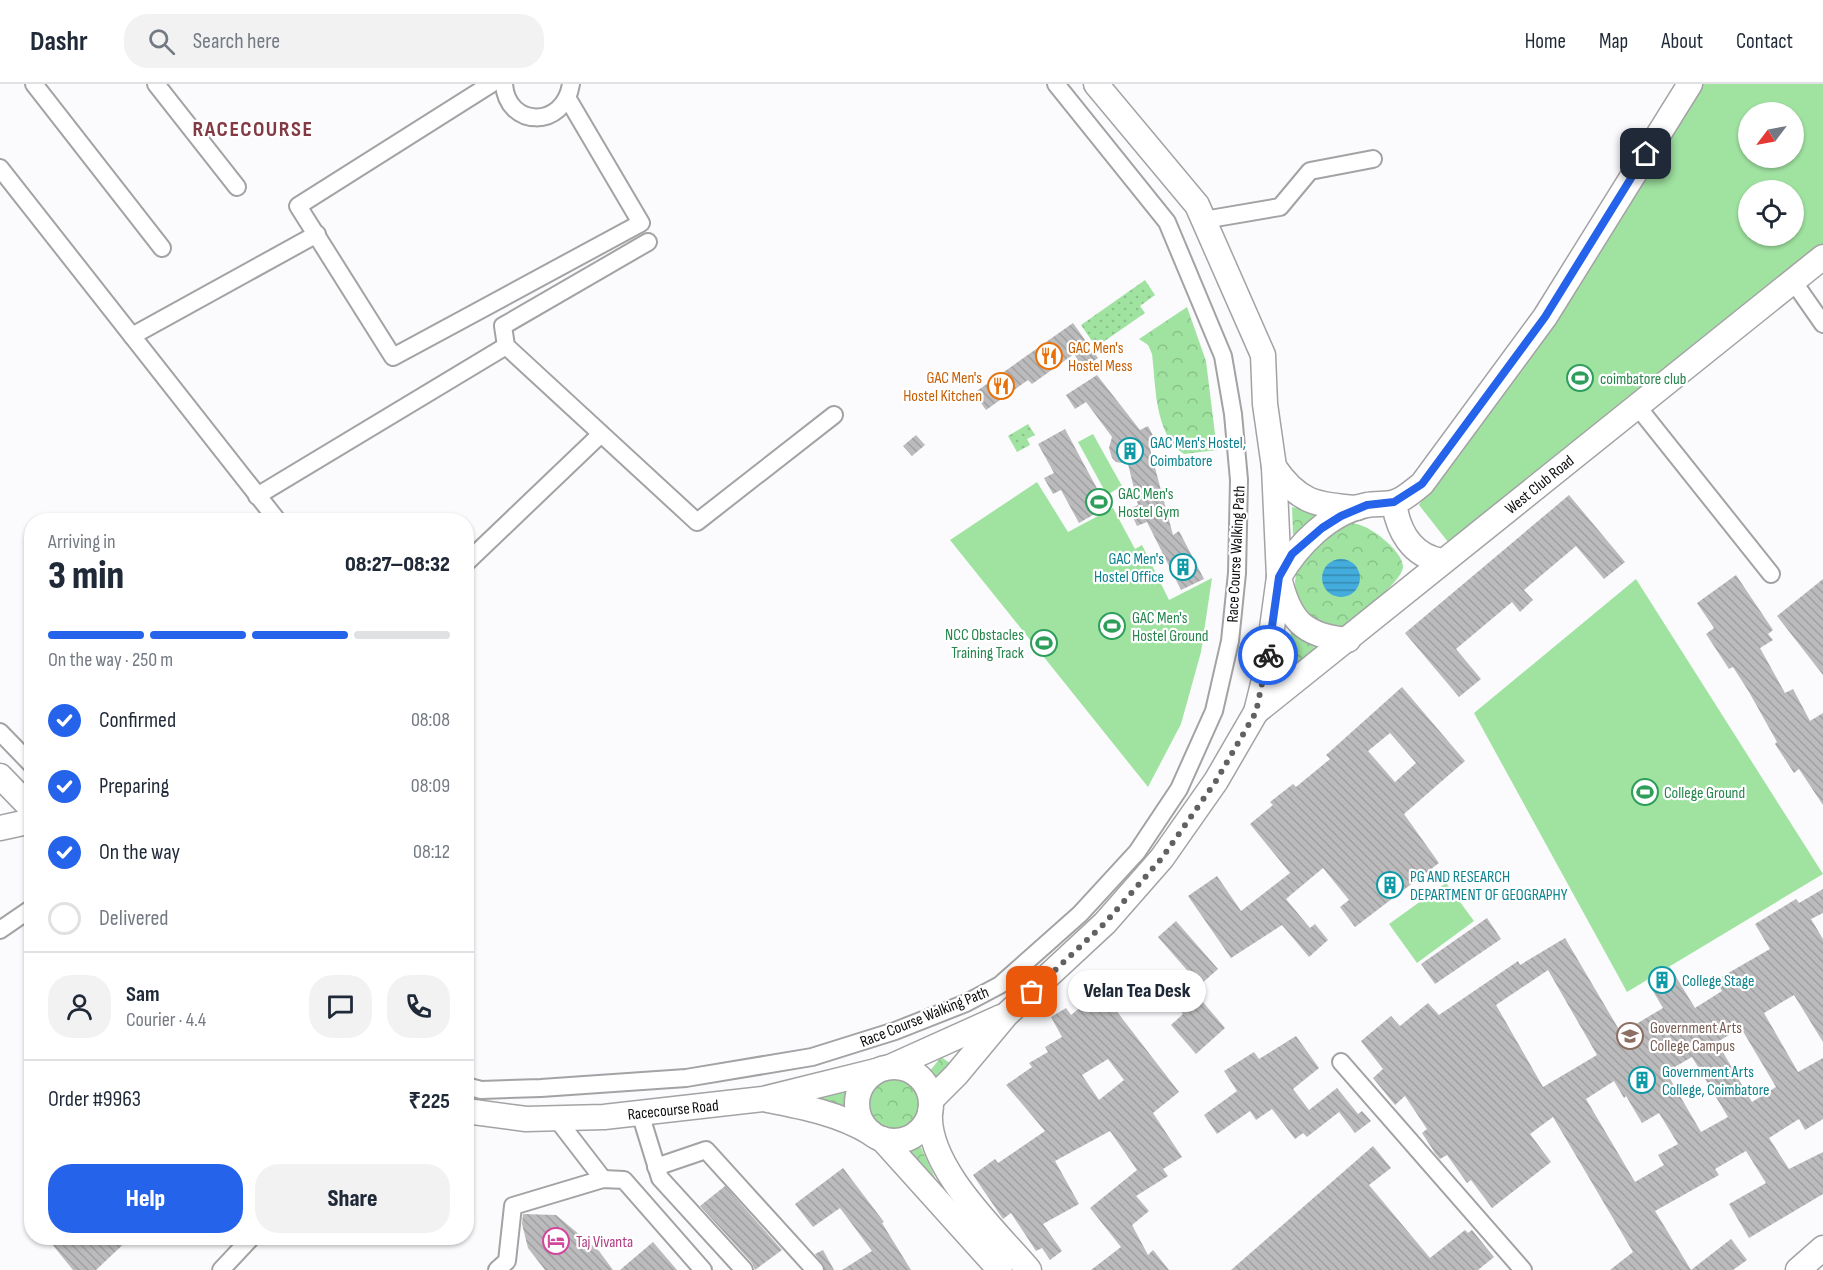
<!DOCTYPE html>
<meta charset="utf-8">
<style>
:root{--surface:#fff;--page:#f2f2f3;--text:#1f2937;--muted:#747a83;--line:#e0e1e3;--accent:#2563eb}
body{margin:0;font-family:"Sofia Sans Condensed",sans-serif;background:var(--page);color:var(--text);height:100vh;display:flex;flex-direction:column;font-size:22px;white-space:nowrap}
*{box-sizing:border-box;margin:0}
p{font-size:20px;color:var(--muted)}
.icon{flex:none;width:33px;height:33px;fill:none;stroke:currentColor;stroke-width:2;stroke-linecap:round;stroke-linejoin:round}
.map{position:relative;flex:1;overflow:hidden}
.sheet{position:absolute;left:24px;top:429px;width:450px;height:732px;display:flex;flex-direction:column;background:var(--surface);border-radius:24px;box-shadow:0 2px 4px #0004}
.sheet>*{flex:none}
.needle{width:39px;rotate:238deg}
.buttons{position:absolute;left:1738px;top:18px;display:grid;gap:12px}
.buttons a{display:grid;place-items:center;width:66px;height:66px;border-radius:50%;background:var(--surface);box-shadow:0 2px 4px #0004;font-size:30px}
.pin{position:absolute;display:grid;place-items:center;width:51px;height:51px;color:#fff;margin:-26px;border-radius:12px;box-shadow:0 3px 9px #0006}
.courier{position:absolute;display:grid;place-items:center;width:60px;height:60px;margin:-30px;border:4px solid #2563eb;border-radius:50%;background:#fff;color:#222;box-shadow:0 2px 8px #0007}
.bubble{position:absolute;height:42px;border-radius:21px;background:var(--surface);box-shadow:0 2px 4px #0004;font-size:20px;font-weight:800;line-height:42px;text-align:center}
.head em{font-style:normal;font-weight:800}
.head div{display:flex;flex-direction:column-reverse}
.head{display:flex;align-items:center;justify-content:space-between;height:102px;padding:0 24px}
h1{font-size:39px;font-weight:800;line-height:45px}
.bar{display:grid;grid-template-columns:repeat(4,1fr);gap:9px 6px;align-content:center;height:72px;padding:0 24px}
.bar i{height:8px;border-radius:4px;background:var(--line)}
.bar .selected{background:var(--accent)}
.bar p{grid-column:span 4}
.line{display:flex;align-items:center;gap:15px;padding:0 24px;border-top:2px solid var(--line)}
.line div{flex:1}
.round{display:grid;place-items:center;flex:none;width:63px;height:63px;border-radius:24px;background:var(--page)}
ol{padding:0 24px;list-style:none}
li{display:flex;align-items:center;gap:18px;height:66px}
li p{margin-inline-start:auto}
li .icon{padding:6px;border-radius:50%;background:var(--accent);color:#fff;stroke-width:4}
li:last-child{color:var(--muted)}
li i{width:33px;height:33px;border:3px solid var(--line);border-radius:50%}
.primary-button{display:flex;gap:12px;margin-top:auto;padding:12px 24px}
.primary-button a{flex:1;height:69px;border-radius:24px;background:var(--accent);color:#fff;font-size:24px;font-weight:800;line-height:69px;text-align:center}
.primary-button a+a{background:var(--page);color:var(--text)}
header{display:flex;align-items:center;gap:36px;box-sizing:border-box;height:84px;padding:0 30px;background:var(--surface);border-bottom:2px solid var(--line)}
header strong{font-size:28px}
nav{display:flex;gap:33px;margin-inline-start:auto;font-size:21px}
.search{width:420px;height:54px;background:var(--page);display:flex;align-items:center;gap:15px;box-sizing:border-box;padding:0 21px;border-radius:24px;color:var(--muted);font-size:22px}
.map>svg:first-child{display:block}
</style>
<header>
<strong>Dashr</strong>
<div class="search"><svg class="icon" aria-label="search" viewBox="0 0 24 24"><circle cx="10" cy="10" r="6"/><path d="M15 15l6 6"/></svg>Search here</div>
<nav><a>Home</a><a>Map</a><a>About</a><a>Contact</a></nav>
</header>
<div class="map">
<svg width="1823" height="1186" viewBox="0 0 1823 1186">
<defs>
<pattern id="forest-crowns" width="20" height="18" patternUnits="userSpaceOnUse" patternTransform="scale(1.5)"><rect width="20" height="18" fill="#a0e3a1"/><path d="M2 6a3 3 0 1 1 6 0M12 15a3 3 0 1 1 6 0" fill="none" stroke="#89c289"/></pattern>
<pattern id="garden-dots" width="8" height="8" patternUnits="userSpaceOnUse" patternTransform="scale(1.5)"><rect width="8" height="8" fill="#a0e3a1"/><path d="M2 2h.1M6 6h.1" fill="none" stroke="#89c289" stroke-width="1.8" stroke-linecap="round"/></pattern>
<pattern id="water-rules" width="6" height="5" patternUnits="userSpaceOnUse" patternTransform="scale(1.5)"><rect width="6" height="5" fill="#43acdc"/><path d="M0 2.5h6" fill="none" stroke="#368ab1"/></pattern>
<pattern id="building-back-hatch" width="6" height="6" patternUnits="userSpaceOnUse" patternTransform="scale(1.5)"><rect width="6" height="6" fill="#bbbbbd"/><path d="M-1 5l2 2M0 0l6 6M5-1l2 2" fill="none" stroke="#a0a0a1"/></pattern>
</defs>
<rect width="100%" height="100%" fill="#fbfbfd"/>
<g fill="url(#forest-crowns)">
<path d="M1187 223 1206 277 1217 366 1184 370C1154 350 1156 302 1152 270L1148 261 1139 255Z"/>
<path d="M1292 423 1324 430 1293 451Z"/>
<path d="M1352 439C1366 441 1378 450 1388 459 1394 465 1402 473 1403 482 1404 498 1350 537 1338 547 1311 543 1288 516 1297 486 1302 469 1335 443 1352 439Z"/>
<path d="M1291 548 1317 565 1280 594Z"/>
<path d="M941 973 950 979 935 1001 925 993Z"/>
<circle cx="894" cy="1020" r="30"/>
<path d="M848 1004 851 1017 847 1029 782 1015Z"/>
<path d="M918 1057 944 1113 901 1066Z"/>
</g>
<g fill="url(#garden-dots)">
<path d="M1145 196 1155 211 1140 222 1145 229 1096 263 1081 241Z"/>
<path d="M1028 340 1035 351 1027 355 1030 361 1017 368 1008 352Z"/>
</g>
<g fill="#a0e3a1" fill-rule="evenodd">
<path d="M1693 0H1823V167L1448 458 1419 421ZM1749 28H1794V74H1749ZM1749 106H1794V152H1749Z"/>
<path d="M1093 350 1122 402 1107 411 1078 358Z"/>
<path d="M1037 398 1068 448 1113 424 1135 465 1142 461 1169 516 1212 494 1201 568 1181 640 1148 703 950 456Z"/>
<path d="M1636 495 1823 790 1627 908 1474 629Z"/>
<path d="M1446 799 1474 837 1417 879 1389 840Z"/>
</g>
<circle fill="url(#water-rules)" cx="1341" cy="494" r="19"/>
<g fill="url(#building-back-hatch)" fill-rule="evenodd">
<path d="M1073 239 1098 274 1083 284 1074 270 1032 300 1028 296 986 326 974 309Z"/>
<path d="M1097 291 1140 346 1148 342 1158 361 1150 365 1173 451 1179 447 1204 495 1181 506 1147 438 1137 442 1129 425 1138 421 1128 380 1116 378 1112 374 1109 364 1112 353 1086 318 1075 325 1066 311Z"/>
<path d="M1065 345 1107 423 1079 439 1061 406 1053 410 1044 394 1054 389 1038 360Z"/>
<path d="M916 351 925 361 912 372 903 362Z"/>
<path d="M1569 411 1625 478 1604 495 1576 462 1524 506 1533 516 1520 528 1512 518 1456 565 1481 595 1459 613 1405 549Z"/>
<path d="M1736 491 1773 546 1768 550 1773 556 1760 564 1785 609 1793 605 1810 637 1823 629V721L1799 685 1794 689 1775 660 1777 658 1749 608 1733 583 1729 585 1706 550 1714 544 1697 519Z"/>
<path d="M1823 495V591L1777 532Z"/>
<path d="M1402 603 1465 677 1404 730 1439 779 1355 843 1340 823 1349 816 1323 784 1286 815 1310 844 1315 840 1328 856 1309 873 1282 841 1231 874 1188 812 1217 792 1241 827 1290 789 1250 740 1273 721 1270 718 1293 700 1296 703 1330 675 1326 671ZM1390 649 1416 679 1395 698 1368 667Z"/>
<path d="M1823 805V829L1811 835 1823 855V958L1794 911 1764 929 1798 988 1823 974V1035L1805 1046 1799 1035 1769 1054 1789 1085 1823 1068V1110L1749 1154 1729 1120 1766 1099 1746 1067 1715 1085 1719 1091 1655 1127 1691 1186H1610L1633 1168 1553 1033 1530 1050 1551 1078 1492 1124 1471 1096 1467 1099 1447 1071 1440 1075 1435 1069 1422 1049 1427 1045 1405 1012 1395 1021 1373 994 1383 985 1361 957 1391 932 1400 942 1428 919 1439 931 1518 877 1520 881 1565 854 1621 949 1663 924 1647 897 1670 883 1695 924 1722 907 1716 896 1770 865 1755 840 1796 815 1799 819ZM1548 886 1597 971 1543 1003 1496 921ZM1741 944 1776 1003 1752 1018 1717 958ZM1692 973 1728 1033 1701 1048 1666 988ZM1614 997 1624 1014 1626 1012 1642 1039 1659 1029 1678 1060 1658 1071 1664 1081 1635 1098 1586 1015Z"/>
<path d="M1487 834 1501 855 1435 900 1421 880Z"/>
<path d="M1176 837 1218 885 1200 901 1158 853Z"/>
<path d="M1191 904 1225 944 1196 970 1171 941 1183 930 1174 919Z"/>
<path d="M1101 907 1179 1008 1153 1029 1182 1073 1163 1085 1168 1092 1136 1112 1149 1127 1132 1141 1148 1171 1153 1166 1169 1186H1091L1121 1163 1090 1124 1137 1086 1110 1047 1055 1077 1079 1120 1043 1140 1062 1167 1050 1176 1042 1164 1036 1167 1011 1129 1003 1135 973 1091 995 1075 998 1079 1045 1047 1006 1001 1032 983 1029 979 1048 968 1045 963 1062 953 1051 933 1066 924 1071 931ZM1108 975 1124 996 1099 1016 1082 991Z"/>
<path d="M1296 952 1319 984 1293 1005 1309 1026 1337 1004 1358 1030 1362 1027 1371 1037 1355 1049 1339 1028 1307 1053 1303 1049 1295 1055 1272 1025 1256 1036 1250 1027 1217 1050 1204 1031 1237 1007 1224 987 1254 968 1259 975Z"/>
<path d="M1373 1062 1391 1084 1369 1101 1430 1174 1465 1146 1468 1149 1472 1146 1494 1173 1478 1186H1231Z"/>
<path d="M843 1084 884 1138 882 1139 911 1186H842L872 1167 840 1124 813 1143 795 1120Z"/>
<path d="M725 1102 782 1166 755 1186 752 1179 700 1122Z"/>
<path d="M523 1130 556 1131 599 1167 613 1186H545L528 1164 522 1140Z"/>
<path d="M47 1154H130L96 1186H73Z"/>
<path d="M1731 1155 1747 1176 1733 1186H1691Z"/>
<path d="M653 1158 677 1186H620Z"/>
<path d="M823 1166 834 1186H825L815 1170Z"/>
</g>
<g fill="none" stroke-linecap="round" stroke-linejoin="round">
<defs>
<g id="street">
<path d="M34 0 162 164"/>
<path d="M156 0 237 103"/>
<path d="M491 0 298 122 393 273 641 139 568 15"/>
<path d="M504 0C507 44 564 45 571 0"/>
<path d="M0 84 277 436"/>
<path d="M1204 136 1280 123 1310 87 1373 75"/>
<path d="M648 158 503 242 506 262 697 438 834 331"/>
<path d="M1793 197 1823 240"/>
<path d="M132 252 317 150"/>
<path d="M1637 322 1771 490"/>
<path d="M257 412 506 262"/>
<path d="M466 479 601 350"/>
<path d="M0 648 32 681"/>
<path d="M0 846 32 824"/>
<path d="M1341 978 1523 1186"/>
<path d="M466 1002 481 1006 541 1004 686 994 812 973 895 947 966 919 1000 901 1080 830 1137 768 1179 705 1214 627 1230 557 1237 489 1239 396 1233 330 1223 272 1167 138 1056 0"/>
<path d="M640 1029 660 1094 744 1186"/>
<path d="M556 1034 603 1095"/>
<path d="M656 1083 706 1066 815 1186"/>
<path d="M221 1186 251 1154"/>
<path d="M497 1186 507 1177 513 1122 603 1095 624 1096 703 1186"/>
</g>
<g id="secondary">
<path d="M1274 383C1298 418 1315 421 1357 424"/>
<path d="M1394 419C1398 447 1412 472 1442 477"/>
<path d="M1348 556C1303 552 1289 536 1279 493 1297 462 1329 428 1367 421 1376 419 1387 421 1395 418 1405 415 1414 406 1422 400L1545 233 1690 0"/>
<path d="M1256 628 1823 173"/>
<path d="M0 692 32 725"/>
<path d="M0 744 32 737"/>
<circle cx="894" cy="1020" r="37"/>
<path d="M890 983 1001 933"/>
<path d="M932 1015 956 991 1006 931 1105 839 1162 774 1216 697 1256 628 1266 588 1279 493 1274 383 1265 320 1263 271 1197 121 1096 0"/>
<path d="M768 1016C804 1023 840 1030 871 1049"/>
<path d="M466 1027 526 1035 604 1033 763 1015 876 987"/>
<path d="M930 1028C926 1083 995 1146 1029 1186"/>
<path d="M882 1055 1000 1186"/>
<path d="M1798 1186 1823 1164"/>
</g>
</defs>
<use href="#street" stroke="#a3a2a4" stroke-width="20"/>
<use href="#secondary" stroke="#a3a2a4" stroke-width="27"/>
<use href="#street" stroke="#fff" stroke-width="16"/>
<use href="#secondary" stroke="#fff" stroke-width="24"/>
</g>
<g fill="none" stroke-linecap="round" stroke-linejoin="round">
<path stroke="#616162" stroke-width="6" stroke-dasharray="0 10.8" d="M1032 908 1105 839 1162 774 1216 697 1256 628 1268 571"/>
<path stroke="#2563eb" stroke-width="8" d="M1268 571 1279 493 1292 470 1322 444 1341 432 1367 421 1394 418 1422 400 1545 233 1646 70"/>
</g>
<defs>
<symbol id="restaurant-ring" viewBox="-11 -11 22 22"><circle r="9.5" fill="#fff" stroke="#e8710a" stroke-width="1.5"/><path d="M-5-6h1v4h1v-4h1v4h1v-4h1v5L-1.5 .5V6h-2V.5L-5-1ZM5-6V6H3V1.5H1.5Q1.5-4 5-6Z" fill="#e8710a"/></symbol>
<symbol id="stadium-ring" viewBox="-11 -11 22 22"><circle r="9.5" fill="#fff" stroke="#2e9e5b" stroke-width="1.5"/><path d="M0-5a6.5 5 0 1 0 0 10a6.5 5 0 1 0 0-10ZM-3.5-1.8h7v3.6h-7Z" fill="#2e9e5b"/></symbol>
<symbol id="building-ring" viewBox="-11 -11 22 22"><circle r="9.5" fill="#fff" stroke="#0f9aa8" stroke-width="1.5"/><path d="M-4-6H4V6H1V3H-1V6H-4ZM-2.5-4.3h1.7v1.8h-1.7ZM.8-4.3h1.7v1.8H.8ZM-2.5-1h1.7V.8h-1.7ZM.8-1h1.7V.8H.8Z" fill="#0f9aa8"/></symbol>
<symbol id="university-ring" viewBox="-11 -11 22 22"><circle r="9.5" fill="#fff" stroke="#8d6e63" stroke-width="1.5"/><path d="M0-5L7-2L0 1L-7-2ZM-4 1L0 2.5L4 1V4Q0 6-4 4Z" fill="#8d6e63"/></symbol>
<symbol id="hotel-ring" viewBox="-11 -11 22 22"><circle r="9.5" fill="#fff" stroke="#d1479c" stroke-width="1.5"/><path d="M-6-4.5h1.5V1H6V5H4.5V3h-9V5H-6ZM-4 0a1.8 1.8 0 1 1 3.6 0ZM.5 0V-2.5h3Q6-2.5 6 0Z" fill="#d1479c"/></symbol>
</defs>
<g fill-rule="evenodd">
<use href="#restaurant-ring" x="1034" y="257" width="30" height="30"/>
<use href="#stadium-ring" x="1565" y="279" width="30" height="30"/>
<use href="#restaurant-ring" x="986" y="287" width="30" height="30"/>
<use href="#building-ring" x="1115" y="352" width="30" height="30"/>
<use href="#stadium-ring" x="1084" y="403" width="30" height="30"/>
<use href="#building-ring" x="1168" y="468" width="30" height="30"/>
<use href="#stadium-ring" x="1097" y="527" width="30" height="30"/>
<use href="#stadium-ring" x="1029" y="544" width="30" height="30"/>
<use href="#stadium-ring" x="1630" y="693" width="30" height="30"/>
<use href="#building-ring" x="1375" y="786" width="30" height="30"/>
<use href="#building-ring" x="1647" y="881" width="30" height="30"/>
<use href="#university-ring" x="1615" y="937" width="30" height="30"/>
<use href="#building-ring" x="1627" y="981" width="30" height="30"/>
<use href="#hotel-ring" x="541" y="1142" width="30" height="30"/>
</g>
<g text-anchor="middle" stroke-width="4.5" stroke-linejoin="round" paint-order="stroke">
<g font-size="16" fill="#c56008" stroke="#fff" text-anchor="start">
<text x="1068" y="269">GAC Men's<tspan x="1068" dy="18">Hostel Mess</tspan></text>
<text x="982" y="299" text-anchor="end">GAC Men's<tspan x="982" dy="18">Hostel Kitchen</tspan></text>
</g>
<g font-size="16" fill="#27864d" stroke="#fff" text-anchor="start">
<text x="1600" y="300">coimbatore club</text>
<text x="1118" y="415">GAC Men's<tspan x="1118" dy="18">Hostel Gym</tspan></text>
<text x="1132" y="539">GAC Men's<tspan x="1132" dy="18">Hostel Ground</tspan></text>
<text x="1024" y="556" text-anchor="end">NCC Obstacles<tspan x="1024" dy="18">Training Track</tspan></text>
<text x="1664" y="714">College Ground</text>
</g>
<g font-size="16" fill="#0d838f" stroke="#fff" text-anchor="start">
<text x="1150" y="364">GAC Men's Hostel,<tspan x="1150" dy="18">Coimbatore</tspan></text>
<text x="1164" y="480" text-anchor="end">GAC Men's<tspan x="1164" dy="18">Hostel Office</tspan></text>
<text x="1410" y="798">PG AND RESEARCH<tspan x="1410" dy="18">DEPARTMENT OF GEOGRAPHY</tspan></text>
<text x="1682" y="902">College Stage</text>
<text x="1662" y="993">Government Arts<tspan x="1662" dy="18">College, Coimbatore</tspan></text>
</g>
<g font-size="16" fill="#0e0e0e" stroke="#fff">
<text transform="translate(1539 400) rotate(-39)" y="6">West Club Road</text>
<text transform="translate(1235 470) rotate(-87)" y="6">Race Course Walking Path</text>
<text transform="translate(924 932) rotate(-22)" y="6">Race Course Walking Path</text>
<text transform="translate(673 1025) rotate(-6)" y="6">Racecourse Road</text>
</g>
<g font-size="16" fill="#785e54" stroke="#fff" text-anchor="start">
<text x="1650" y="949">Government Arts<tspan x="1650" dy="18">College Campus</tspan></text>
</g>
<g font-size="16" fill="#b23c85" stroke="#fff" text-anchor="start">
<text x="576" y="1163">Taj Vivanta</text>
</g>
<g font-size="22" font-weight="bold" letter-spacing="1.5" fill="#823a44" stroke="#fff">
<text x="253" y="52">RACECOURSE</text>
</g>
</g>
</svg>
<div class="buttons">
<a><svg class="needle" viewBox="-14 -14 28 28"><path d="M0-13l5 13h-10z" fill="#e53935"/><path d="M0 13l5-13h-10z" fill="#747a83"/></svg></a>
<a><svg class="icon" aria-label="locate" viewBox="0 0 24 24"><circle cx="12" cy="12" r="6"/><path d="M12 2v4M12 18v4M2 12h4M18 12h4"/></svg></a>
</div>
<div class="pin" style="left:1032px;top:908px;background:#ea580c"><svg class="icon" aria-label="bag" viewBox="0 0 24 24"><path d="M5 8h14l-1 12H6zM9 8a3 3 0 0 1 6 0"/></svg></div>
<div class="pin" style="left:1646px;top:70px;background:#1f2937"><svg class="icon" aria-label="home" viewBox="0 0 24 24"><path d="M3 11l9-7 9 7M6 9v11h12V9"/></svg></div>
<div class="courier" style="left:1268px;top:571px"><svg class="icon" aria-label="bike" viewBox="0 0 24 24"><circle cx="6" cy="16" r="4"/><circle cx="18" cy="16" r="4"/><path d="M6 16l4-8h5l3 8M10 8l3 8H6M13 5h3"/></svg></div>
<div class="bubble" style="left:1068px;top:886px;width:138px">Velan Tea Desk</div>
<section class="sheet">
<div class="head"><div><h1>3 min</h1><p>Arriving in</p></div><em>08:27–08:32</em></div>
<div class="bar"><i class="selected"></i><i class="selected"></i><i class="selected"></i><i></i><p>On the way · 250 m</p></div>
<ol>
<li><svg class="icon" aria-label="check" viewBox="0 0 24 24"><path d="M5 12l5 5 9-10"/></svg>Confirmed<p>08:08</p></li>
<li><svg class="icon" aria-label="check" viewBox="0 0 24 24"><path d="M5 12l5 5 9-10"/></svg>Preparing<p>08:09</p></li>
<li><svg class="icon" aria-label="check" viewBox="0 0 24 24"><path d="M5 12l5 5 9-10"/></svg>On the way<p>08:12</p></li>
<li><i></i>Delivered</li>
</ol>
<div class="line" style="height:108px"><a class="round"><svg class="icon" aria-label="person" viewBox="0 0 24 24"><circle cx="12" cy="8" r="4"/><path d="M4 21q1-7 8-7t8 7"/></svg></a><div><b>Sam</b><p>Courier · 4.4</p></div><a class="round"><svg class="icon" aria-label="chat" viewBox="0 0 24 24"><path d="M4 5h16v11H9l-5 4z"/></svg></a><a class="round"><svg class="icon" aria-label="phone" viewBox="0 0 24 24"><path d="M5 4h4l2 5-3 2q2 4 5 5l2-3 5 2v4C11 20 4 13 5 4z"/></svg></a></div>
<div class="line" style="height:78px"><div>Order #9963</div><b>₹225</b></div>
<div class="primary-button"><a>Help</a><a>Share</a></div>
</section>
</div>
